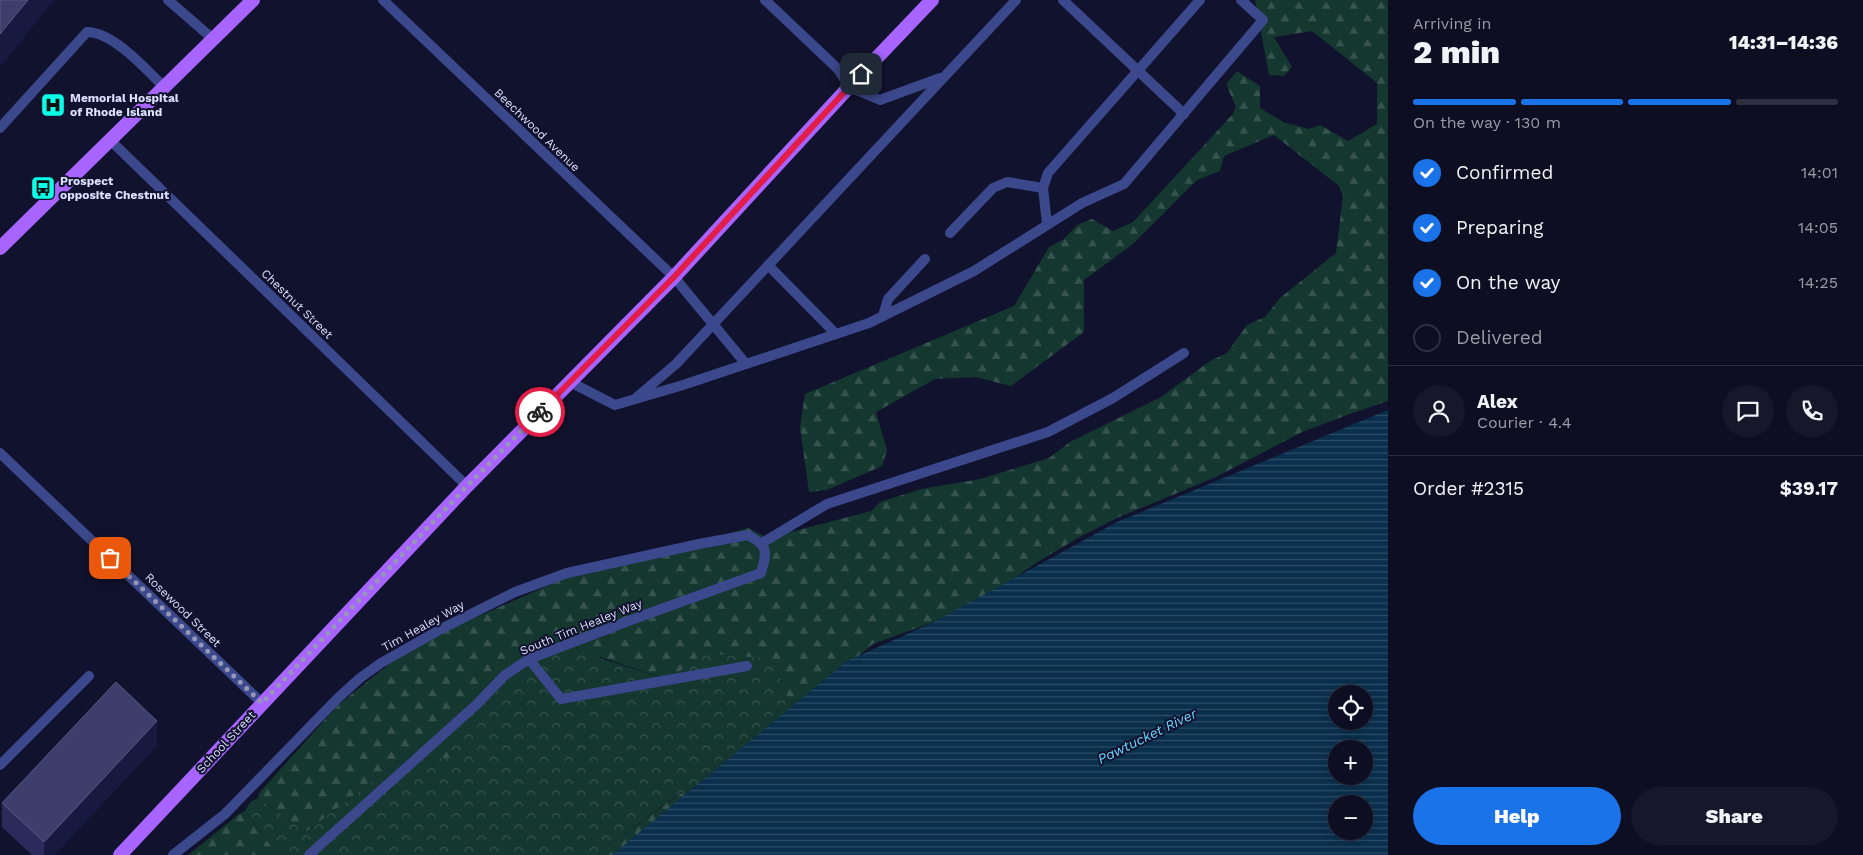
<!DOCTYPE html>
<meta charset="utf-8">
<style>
:root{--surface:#0d0e22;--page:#16172a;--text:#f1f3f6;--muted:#9a9ca5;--line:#2d2e40;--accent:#1a73e8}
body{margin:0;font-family:"Work Sans",sans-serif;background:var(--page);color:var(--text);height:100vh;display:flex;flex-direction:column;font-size:19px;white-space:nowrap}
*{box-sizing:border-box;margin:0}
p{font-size:16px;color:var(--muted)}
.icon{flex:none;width:28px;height:28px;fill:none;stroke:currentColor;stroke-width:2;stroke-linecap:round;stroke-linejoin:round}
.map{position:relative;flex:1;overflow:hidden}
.drawer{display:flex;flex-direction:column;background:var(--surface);width:475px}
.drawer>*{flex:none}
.buttons{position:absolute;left:1328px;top:685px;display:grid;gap:10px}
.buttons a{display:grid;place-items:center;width:45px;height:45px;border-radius:50%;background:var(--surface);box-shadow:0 2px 8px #0003,0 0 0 1px var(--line);font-size:25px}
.pin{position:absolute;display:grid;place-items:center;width:42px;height:42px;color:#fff;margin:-21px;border-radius:10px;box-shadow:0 2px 8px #0006}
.courier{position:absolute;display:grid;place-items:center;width:50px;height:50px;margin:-25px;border:4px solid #e11d48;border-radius:50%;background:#fff;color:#222;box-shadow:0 1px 6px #0007}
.summary em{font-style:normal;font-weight:800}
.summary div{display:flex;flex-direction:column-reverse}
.summary{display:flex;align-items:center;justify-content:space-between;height:85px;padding:0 25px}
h1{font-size:32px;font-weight:800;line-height:38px}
.bar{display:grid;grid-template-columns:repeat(4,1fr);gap:8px 5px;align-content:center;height:60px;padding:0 25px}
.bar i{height:6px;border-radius:4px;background:var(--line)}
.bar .current{background:var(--accent)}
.bar p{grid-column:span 4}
.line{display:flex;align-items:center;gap:12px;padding:0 25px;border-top:1px solid var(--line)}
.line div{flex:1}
.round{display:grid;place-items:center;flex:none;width:52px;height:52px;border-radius:26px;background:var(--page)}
ol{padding:0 25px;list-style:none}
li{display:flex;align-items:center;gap:15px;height:55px}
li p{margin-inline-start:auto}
li .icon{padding:5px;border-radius:50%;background:var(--accent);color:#fff;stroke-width:4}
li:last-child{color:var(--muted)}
li i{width:28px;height:28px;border:2px solid var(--line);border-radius:50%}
.primary-button{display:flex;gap:10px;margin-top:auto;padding:10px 25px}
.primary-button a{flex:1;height:58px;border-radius:30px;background:var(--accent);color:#fff;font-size:20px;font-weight:800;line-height:58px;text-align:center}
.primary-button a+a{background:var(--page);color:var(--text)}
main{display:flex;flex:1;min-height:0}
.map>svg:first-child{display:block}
</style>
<main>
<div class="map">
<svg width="1388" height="855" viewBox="0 0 1388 855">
<defs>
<pattern id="forest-firs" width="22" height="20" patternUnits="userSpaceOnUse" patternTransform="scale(1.25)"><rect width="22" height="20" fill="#14372f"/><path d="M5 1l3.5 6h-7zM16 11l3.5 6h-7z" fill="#36544e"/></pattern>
<pattern id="park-crowns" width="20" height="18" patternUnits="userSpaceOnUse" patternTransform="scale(1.25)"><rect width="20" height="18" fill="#14372f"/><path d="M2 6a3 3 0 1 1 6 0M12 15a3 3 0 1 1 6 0" fill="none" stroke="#36544e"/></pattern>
<pattern id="water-rules" width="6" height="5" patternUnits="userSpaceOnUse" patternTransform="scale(1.25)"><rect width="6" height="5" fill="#0a2f4c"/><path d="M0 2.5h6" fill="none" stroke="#2d4d67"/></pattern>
</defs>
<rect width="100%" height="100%" fill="#11122d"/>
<g fill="url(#forest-firs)">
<path d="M1255 0H1388V401L1350 414 1302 432 1216 477 1117 518 1078 538 1039 561 988 597 934 622 873 644 618 855H597L606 847 683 792 685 794 789 701 668 680 601 657 452 741 450 758 402 759 306 832 258 798 259 793 338 705 393 661 434 636 565 578 748 528 768 538 871 511 880 502 921 489 980 479 1049 458 1070 442 1161 397 1210 361 1227 353 1247 325 1265 317 1280 298 1336 253 1343 195 1339 186 1274 135 1224 156 1220 171 1197 180 1133 244 1084 280V332L1011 386 975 377 935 379 876 412 887 450 882 466 827 490 809 492 800 427 805 394 1014 306 1049 247 1064 239 1077 225 1092 219 1113 231 1133 222 1232 115 1236 107 1226 84 1237 71 1260 86V108L1283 122 1309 129 1320 125 1348 141 1377 124V83L1312 31 1274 37 1292 67 1284 76 1269 75Z"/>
<path d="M245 811 278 855H188L239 814Z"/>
</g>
<path fill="url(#park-crowns)" d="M566 647 668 680 704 653 772 659 789 701 685 794 682 792 606 847 597 855H278L245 811 250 802 258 798 306 832 402 759 450 758 452 741 470 711 542 658Z"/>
<path fill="url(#water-rules)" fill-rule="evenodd" d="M1388 410V855H612L847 661 934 622 1117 522ZM1336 694H1364V721H1336ZM1336 749H1364V776H1336ZM1336 804H1364V831H1336Z"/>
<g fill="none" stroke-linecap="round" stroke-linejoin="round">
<g stroke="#3b488c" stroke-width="10">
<path d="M168 0 213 39"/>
<path d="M1063 0 1184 114"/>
<path d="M849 87 880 100 940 78"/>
<path d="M0 128 87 32C113 32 146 69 164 87"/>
<path d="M1047 224 1043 188 1048 173 1200 0"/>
<path d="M950 233 993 188 1007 182 1043 188"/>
<path d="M768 265 836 334"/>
<path d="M674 277 746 364"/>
<path d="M883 316 888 299 925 259"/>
<path d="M570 382 615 405 683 385 869 323 974 271 1082 203 1124 184 1263 20 1241 0"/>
<path d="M637 397 676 364 1016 0"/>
<path d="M762 543 827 504 1048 432 1113 398 1184 353"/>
<path d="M529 659 561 699 747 666"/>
<path d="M0 765 89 676"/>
</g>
<g stroke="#3b488c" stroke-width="10">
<path d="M383 0 674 277"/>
<path d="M765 0 838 69 849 87"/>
<path d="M110 140 467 486"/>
<path d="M0 453 262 703"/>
<path d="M173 855 225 814 338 698 360 678 381 663 441 629 515 592 567 573 699 544 748 535C769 547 767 551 761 573L631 620 529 659 505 675 476 705 309 855"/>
</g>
<g stroke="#a764ff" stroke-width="14">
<path d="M0 248 253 0"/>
<path d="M120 855 467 486 674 277 849 87 932 0"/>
</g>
</g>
<path fill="#2a2b5a" d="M157 745 54 855H32L2 827V803Z"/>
<g fill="#181941">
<path d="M28 0H54L0 67V34Z"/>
<path d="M157 721V745L54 855H44V842Z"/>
</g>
<g fill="#3e3e6c" stroke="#575783">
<path d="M0 0H28L0 34Z"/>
<path d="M116 682 157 721 44 842 2 803Z"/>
</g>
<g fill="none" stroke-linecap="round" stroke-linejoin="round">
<path stroke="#9697b6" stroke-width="5" stroke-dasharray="0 9" d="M110 558 262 703 467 486 540 412"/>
<path stroke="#e11d48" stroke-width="6" d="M540 412 674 277 861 74"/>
</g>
<defs>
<symbol id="hospital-square" viewBox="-11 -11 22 22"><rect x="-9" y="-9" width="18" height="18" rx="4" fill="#09ffe8" stroke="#11122d"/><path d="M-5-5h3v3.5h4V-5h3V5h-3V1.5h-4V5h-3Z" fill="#111"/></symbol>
<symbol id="bus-square" viewBox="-11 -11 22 22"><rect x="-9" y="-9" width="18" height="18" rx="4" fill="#09ffe8" stroke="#11122d"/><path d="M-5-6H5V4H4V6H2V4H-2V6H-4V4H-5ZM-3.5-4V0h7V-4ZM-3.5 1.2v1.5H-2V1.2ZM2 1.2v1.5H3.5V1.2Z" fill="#111"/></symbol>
</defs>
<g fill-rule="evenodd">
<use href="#hospital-square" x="39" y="91" width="28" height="28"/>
<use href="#bus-square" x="29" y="174" width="28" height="28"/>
</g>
<g text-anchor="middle" stroke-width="4" stroke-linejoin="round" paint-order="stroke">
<g font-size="12" font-weight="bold" fill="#dddfff" stroke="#11122d" text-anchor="start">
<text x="70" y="102">Memorial Hospital<tspan x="70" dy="14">of Rhode Island</tspan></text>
<text x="60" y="185">Prospect<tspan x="60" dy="14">opposite Chestnut</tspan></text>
</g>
<g font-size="12" fill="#dddfff" stroke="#11122d">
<text transform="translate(537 130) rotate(44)" y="4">Beechwood Avenue</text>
<text transform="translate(297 304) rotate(44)" y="4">Chestnut Street</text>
<text transform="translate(183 610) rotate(44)" y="4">Rosewood Street</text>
<text transform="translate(423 626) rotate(-29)" y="4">Tim Healey Way</text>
<text transform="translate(581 627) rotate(-22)" y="4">South Tim Healey Way</text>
<text transform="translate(226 742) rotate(-47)" y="4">School Street</text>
</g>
<g font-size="14" font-style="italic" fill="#6bd7ff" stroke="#11122d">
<text transform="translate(1147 736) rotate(-26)" y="5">Pawtucket River</text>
</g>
</g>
</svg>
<div class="buttons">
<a><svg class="icon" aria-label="locate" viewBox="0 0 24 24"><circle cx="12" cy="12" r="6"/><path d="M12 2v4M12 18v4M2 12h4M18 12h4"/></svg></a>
<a>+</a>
<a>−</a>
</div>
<div class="pin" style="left:110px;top:558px;background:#ea580c"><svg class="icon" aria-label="bag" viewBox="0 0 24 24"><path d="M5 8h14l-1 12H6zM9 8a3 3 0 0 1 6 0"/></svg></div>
<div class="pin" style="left:861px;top:74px;background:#1f2937"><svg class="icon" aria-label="home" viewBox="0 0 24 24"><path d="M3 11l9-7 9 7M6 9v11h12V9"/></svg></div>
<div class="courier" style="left:540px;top:412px"><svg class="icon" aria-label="bike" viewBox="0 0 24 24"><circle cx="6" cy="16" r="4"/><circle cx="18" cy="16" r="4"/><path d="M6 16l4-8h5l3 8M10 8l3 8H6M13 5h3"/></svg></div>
</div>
<section class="drawer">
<div class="summary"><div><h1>2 min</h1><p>Arriving in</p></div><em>14:31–14:36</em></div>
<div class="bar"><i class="current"></i><i class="current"></i><i class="current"></i><i></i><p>On the way · 130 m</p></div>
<ol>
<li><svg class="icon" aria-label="check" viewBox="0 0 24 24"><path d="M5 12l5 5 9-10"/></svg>Confirmed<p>14:01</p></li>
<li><svg class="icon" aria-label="check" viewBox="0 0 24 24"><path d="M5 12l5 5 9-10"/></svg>Preparing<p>14:05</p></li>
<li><svg class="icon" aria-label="check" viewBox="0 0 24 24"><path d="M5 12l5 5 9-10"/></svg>On the way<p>14:25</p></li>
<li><i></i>Delivered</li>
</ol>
<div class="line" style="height:90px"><a class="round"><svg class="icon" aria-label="person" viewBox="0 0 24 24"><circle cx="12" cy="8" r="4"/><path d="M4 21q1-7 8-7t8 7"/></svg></a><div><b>Alex</b><p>Courier · 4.4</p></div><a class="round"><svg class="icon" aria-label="chat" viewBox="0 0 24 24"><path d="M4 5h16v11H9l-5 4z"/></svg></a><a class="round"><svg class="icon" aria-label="phone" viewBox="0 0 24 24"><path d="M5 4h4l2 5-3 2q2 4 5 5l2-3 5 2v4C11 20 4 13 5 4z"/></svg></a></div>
<div class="line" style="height:65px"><div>Order #2315</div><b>$39.17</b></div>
<div class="primary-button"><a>Help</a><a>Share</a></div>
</section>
</main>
